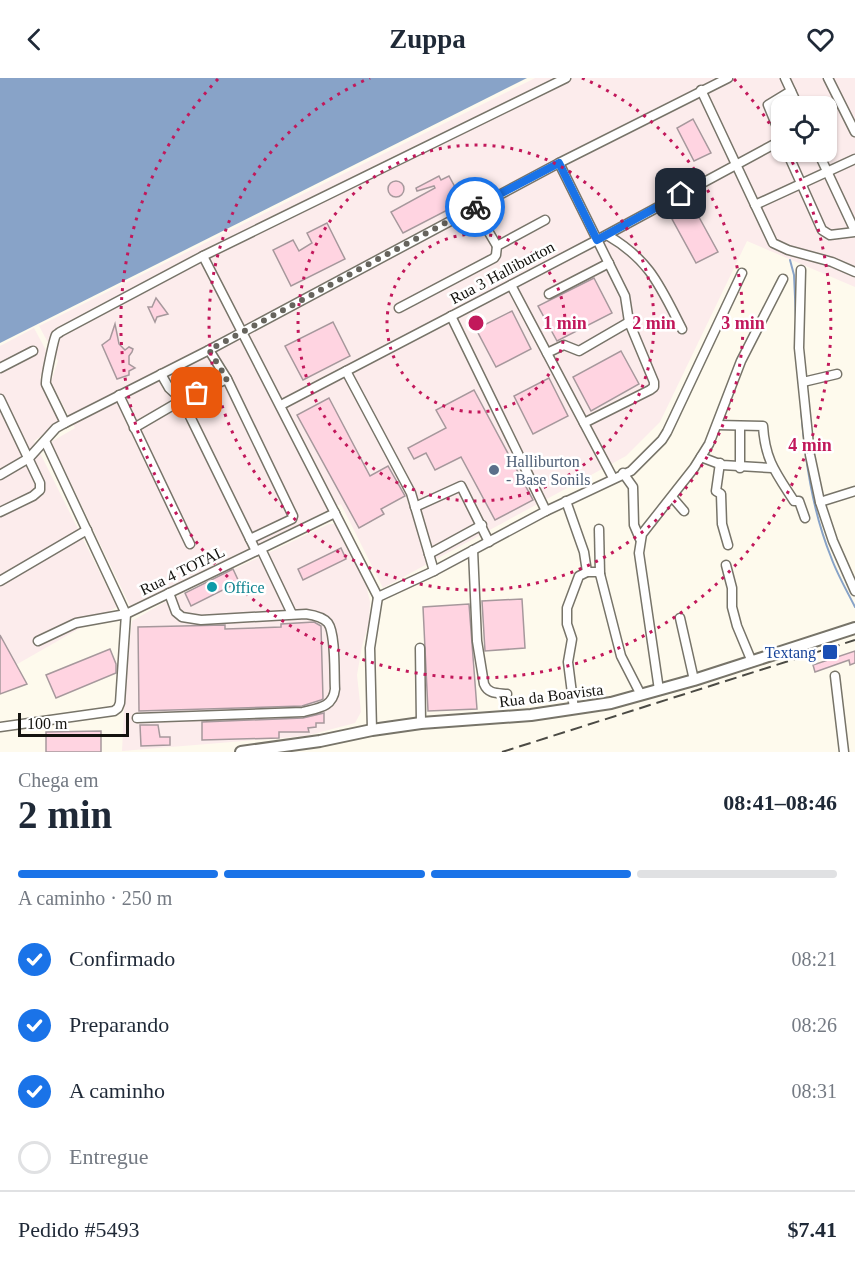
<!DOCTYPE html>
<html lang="pt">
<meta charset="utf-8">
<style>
:root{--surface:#fff;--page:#f6f6f7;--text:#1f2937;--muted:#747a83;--line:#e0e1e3;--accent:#1a73e8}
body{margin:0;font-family:"Times New Roman",serif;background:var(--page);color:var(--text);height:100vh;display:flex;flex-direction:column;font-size:22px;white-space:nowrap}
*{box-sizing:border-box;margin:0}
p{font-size:20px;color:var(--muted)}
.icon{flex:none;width:33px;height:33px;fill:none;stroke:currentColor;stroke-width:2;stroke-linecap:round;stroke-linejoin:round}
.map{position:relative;height:674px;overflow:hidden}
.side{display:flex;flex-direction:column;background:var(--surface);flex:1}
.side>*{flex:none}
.controls{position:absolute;left:771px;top:18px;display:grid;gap:12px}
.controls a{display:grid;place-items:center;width:66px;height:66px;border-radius:12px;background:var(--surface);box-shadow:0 2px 4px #0004;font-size:30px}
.scale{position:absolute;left:18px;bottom:15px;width:111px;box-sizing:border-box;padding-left:6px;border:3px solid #14130f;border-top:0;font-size:16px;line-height:21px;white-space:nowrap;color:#14130f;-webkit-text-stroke:4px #fff;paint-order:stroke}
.pin{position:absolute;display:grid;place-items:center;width:51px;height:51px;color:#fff;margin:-26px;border-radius:12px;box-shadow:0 3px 9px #0006}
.courier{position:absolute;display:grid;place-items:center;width:60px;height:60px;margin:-30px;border:4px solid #1a73e8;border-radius:50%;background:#fff;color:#222;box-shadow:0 2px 8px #0007}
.summary em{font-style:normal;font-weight:700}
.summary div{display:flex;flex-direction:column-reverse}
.summary{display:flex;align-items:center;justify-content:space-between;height:102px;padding:0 18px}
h1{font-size:39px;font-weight:700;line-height:45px}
.bar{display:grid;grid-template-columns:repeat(4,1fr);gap:9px 6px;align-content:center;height:72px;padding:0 18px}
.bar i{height:8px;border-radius:4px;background:var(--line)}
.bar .active{background:var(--accent)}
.bar p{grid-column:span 4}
.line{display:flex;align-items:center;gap:15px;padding:0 18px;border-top:2px solid var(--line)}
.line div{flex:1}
ol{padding:0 18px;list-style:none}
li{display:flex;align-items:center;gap:18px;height:66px}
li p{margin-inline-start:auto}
li .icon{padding:6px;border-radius:50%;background:var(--accent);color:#fff;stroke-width:4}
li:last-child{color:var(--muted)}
li i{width:33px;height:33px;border:3px solid var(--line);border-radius:50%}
header{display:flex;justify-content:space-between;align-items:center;height:78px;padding:0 18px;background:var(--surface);font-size:27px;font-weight:700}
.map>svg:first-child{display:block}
</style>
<header><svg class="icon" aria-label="back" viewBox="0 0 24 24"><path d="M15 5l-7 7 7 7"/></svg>Zuppa<svg class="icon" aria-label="heart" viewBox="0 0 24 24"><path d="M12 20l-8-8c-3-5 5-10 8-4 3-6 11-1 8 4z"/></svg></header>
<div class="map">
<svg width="855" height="674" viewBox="0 0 855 674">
<rect width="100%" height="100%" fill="#fefaed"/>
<g fill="#fcecec" fill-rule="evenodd">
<path d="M535 0H855V209L747 163 660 344 626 378 383 510 341 426 130 528 51 364 75 350 51 304 58 283 39 248ZM782 28H826V74H782Z"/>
<path d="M34 250 49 278 40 300 62 343 34 363 117 529 0 596V268Z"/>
<path d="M329 446H336L365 502 370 524 369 545 362 568 357 597 361 634 355 645 306 658 122 673 126 593 132 543 165 524Z"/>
</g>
<path fill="#88a3c8" d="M0 0H527L0 265Z"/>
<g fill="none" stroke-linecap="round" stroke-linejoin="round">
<g stroke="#88a3c8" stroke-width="2">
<path d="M790 182 794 197 796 241"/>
<path d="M801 331C805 381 812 432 831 479 837 496 847 513 855 529"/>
</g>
</g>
<g fill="#ffd4e1" stroke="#a6989c" stroke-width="1.5">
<path d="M693 41 711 75 694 83 677 50Z"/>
<path d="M439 98 441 102 449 98 463 124 403 155 391 134 435 110 434 108 417 113 416 110Z"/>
<circle cx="396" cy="111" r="8"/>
<path d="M694 130 718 174 696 185 672 141Z"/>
<path d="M327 145 345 181 291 208 273 172 293 162 299 173 312 165 307 155Z"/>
<path d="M594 200 612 235 557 263 538 228Z"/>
<path d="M156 220 168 236 157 239 155 244 148 229H152Z"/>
<path d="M512 233 531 271 496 289 476 251Z"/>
<path d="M333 244 350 278 303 302 285 268Z"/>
<path d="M115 246 119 266 125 272 129 269 133 271 132 274 129 278V286L135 290 129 293V297L117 301 102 267 110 261Z"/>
<path d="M621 273 639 306 591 333 573 299Z"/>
<path d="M549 300 568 338 533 356 514 318Z"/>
<path d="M474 312 533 422 495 442 461 379 435 392 426 375 414 381 408 370 446 350 436 332Z"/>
<path d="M329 320 370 398 388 388 405 418 381 431 384 436 359 450 297 337Z"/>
<path d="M341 470 346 481 303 502 298 491Z"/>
<path d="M233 491 239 504 191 528 185 515Z"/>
<path d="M522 521 525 570 485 573 482 523Z"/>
<path d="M469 526 477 631 428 633 423 529Z"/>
<path d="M314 544 321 548 323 621 321 622 302 628 139 633 138 549 225 547V551L281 549V546Z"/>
<path d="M0 557 27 606 0 616Z"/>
<path d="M110 571 116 586V595L56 620 46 597Z"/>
<path d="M855 573V585L850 587 849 582 815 594 813 587Z"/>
<path d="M324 635V645H316V649L308 650 309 654H279V660L202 662V644L303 640Z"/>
<path d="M140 647H158L160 659H170V667L141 668Z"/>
<path d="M101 653V674H46V654Z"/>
</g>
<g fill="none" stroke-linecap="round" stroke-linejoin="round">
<defs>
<g id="minor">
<path d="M785 0 798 28"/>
<path d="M828 0 855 54"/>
<path d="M701 12 773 165 788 172 832 184 855 194"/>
<path d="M782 61 768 27 791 13"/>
<path d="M787 74 822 152 830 157 855 154"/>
<path d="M818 74 855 153"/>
<path d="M559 85 625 218 629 244 654 304V309L650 312 584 345"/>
<path d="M755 127 855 81"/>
<path d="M474 129 497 168"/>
<path d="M607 157C650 182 660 208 682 251"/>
<path d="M203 178 378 519 434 493 546 433 631 393 662 362 667 354 742 195"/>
<path d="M801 192 799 270 810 377 820 424 833 463 855 513"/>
<path d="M511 207 613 400"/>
<path d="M549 216 609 185"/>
<path d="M399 230 494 180 496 177 497 168 545 142"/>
<path d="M451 238 546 433"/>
<path d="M209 272 227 301 293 438 292 441 250 461"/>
<path d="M547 275 564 267 579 273 629 244"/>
<path d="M0 290 33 273"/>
<path d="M346 293 411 415 434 493"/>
<path d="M161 296 169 310 182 322 256 473"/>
<path d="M803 304 837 296"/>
<path d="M119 317 190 466"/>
<path d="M0 321 40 405V412L33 418 0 434"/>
<path d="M281 327 597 162 782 62"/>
<path d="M65 345 46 306C45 302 54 260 56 257 57 256 59 255 60 254L203 178 566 0"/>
<path d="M717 347 763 348C765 382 776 395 794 423H799L805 440"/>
<path d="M740 348V390"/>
<path d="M134 350 182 322 227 301"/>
<path d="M701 379 722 387 772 390"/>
<path d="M720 385 716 413 721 416 722 446 728 467"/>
<path d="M623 395 633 409 634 447 640 461"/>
<path d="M0 397 29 380 56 350 65 345 209 272 559 85 728 0"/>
<path d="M672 419 684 433"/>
<path d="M566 423 584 474 587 494"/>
<path d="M820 424 855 413"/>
<path d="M415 429 461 408 489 464"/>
<path d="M599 451 600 496"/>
<path d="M261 471 292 536"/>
<path d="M473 472 477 563 484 606C488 616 497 615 507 616"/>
<path d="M429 476 482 447"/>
<path d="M726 487 732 510V529L737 548 752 584"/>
<path d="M0 503 87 452"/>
<path d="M680 540 694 602"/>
<path d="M38 563 76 545 126 536 335 435"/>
<path d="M420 570 421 645"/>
<path d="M835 598 844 674"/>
<path d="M659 612 639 475 642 456 694 390 709 366 741 283 783 201"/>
<path d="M574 631 568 584 572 561 567 546V530L579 498 587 494H598L600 496 621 578 641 617"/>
<path d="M137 640 303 634C319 630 333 629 335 611 334 597 336 556 328 545 323 539 313 537 306 536L201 542 182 539 176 534 169 515"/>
<path d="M0 649 114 633 118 630 120 625 126 536 45 363"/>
<path d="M372 652 370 570 378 519"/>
</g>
<path id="major" d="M241 674 320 663 372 652 421 645 531 637 611 625 694 602 855 550"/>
</defs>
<use href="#minor" stroke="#777469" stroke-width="11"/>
<use href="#major" stroke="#777469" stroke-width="14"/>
<use href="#minor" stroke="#fff" stroke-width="8"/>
<use href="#major" stroke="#fff" stroke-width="10"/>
<path stroke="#4b4a44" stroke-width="2" stroke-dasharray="12 6" stroke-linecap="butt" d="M502 674 855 562"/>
</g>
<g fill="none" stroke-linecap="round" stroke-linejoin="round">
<path stroke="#66645d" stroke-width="6" stroke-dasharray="0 10.8" d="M197 315 227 301 209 272 475 129"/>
<path stroke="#1a73e8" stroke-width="8" d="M475 129 559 85 597 162 681 116"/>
</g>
<g fill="none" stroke="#c2185b" stroke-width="3" stroke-dasharray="3 6">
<circle cx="476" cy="245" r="89"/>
<circle cx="476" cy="245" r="178"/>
<path d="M582 0A267 267 0 1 1 370 0"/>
<path d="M734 1A355 355 0 0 1 780 62M788 76A355 355 0 1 1 218 1"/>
</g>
<circle fill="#5c6f8a" stroke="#fff" stroke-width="2" cx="494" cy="392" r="6"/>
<circle fill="#0f9aa8" stroke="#fff" stroke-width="2" cx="212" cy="509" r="6"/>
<rect fill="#1a4fb4" stroke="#fff" stroke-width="2" x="822" y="566" width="16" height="16" rx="3"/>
<g text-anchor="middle" stroke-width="5" stroke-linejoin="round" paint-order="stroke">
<g font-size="16" fill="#14130f" stroke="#fff">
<text transform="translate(502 194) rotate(-28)" y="6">Rua 3 Halliburton</text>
<text transform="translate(182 492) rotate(-26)" y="6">Rua 4 TOTAL</text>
<text transform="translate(551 617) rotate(-7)" y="6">Rua da Boavista</text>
</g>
<g font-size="16" fill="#4e5e75" stroke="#fff" text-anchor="start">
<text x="506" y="389">Halliburton<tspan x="506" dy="18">- Base Sonils</tspan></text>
</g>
<g font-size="16" fill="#0d838f" stroke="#fff" text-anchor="start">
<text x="224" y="515">Office</text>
</g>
<g font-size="16" fill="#164399" stroke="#fff" text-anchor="end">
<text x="816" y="580">Textang</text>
</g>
</g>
<circle cx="476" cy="245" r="9" fill="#c2185b" stroke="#fff" stroke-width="3"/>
<g font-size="18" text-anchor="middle" font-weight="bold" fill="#c2185b" stroke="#fff" stroke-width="5" stroke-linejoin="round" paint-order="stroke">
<text x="565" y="251">1 min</text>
<text x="654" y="251">2 min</text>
<text x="743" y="251">3 min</text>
<text x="810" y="373">4 min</text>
</g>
</svg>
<div class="controls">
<a><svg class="icon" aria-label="locate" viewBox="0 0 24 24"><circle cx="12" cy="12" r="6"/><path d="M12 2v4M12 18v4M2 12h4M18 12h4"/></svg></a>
</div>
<div class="scale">100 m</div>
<div class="pin" style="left:197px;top:315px;background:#ea580c"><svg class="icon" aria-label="bag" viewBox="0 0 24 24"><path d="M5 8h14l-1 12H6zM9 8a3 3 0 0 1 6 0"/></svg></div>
<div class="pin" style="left:681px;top:116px;background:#1f2937"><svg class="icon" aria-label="home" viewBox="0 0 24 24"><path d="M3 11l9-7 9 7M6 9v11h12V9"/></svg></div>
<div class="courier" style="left:475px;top:129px"><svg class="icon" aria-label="bike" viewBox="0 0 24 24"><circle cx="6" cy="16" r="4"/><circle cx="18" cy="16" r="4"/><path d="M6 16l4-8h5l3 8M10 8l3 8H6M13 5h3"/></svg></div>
</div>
<section class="side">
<div class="summary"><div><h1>2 min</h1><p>Chega em</p></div><em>08:41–08:46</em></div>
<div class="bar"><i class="active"></i><i class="active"></i><i class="active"></i><i></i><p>A caminho · 250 m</p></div>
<ol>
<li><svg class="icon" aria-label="check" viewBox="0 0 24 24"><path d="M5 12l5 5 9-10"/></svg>Confirmado<p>08:21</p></li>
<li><svg class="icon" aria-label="check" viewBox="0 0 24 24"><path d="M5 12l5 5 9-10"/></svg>Preparando<p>08:26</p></li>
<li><svg class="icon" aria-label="check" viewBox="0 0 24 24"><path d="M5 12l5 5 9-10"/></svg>A caminho<p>08:31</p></li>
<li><i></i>Entregue</li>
</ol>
<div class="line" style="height:78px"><div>Pedido #5493</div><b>$7.41</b></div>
</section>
